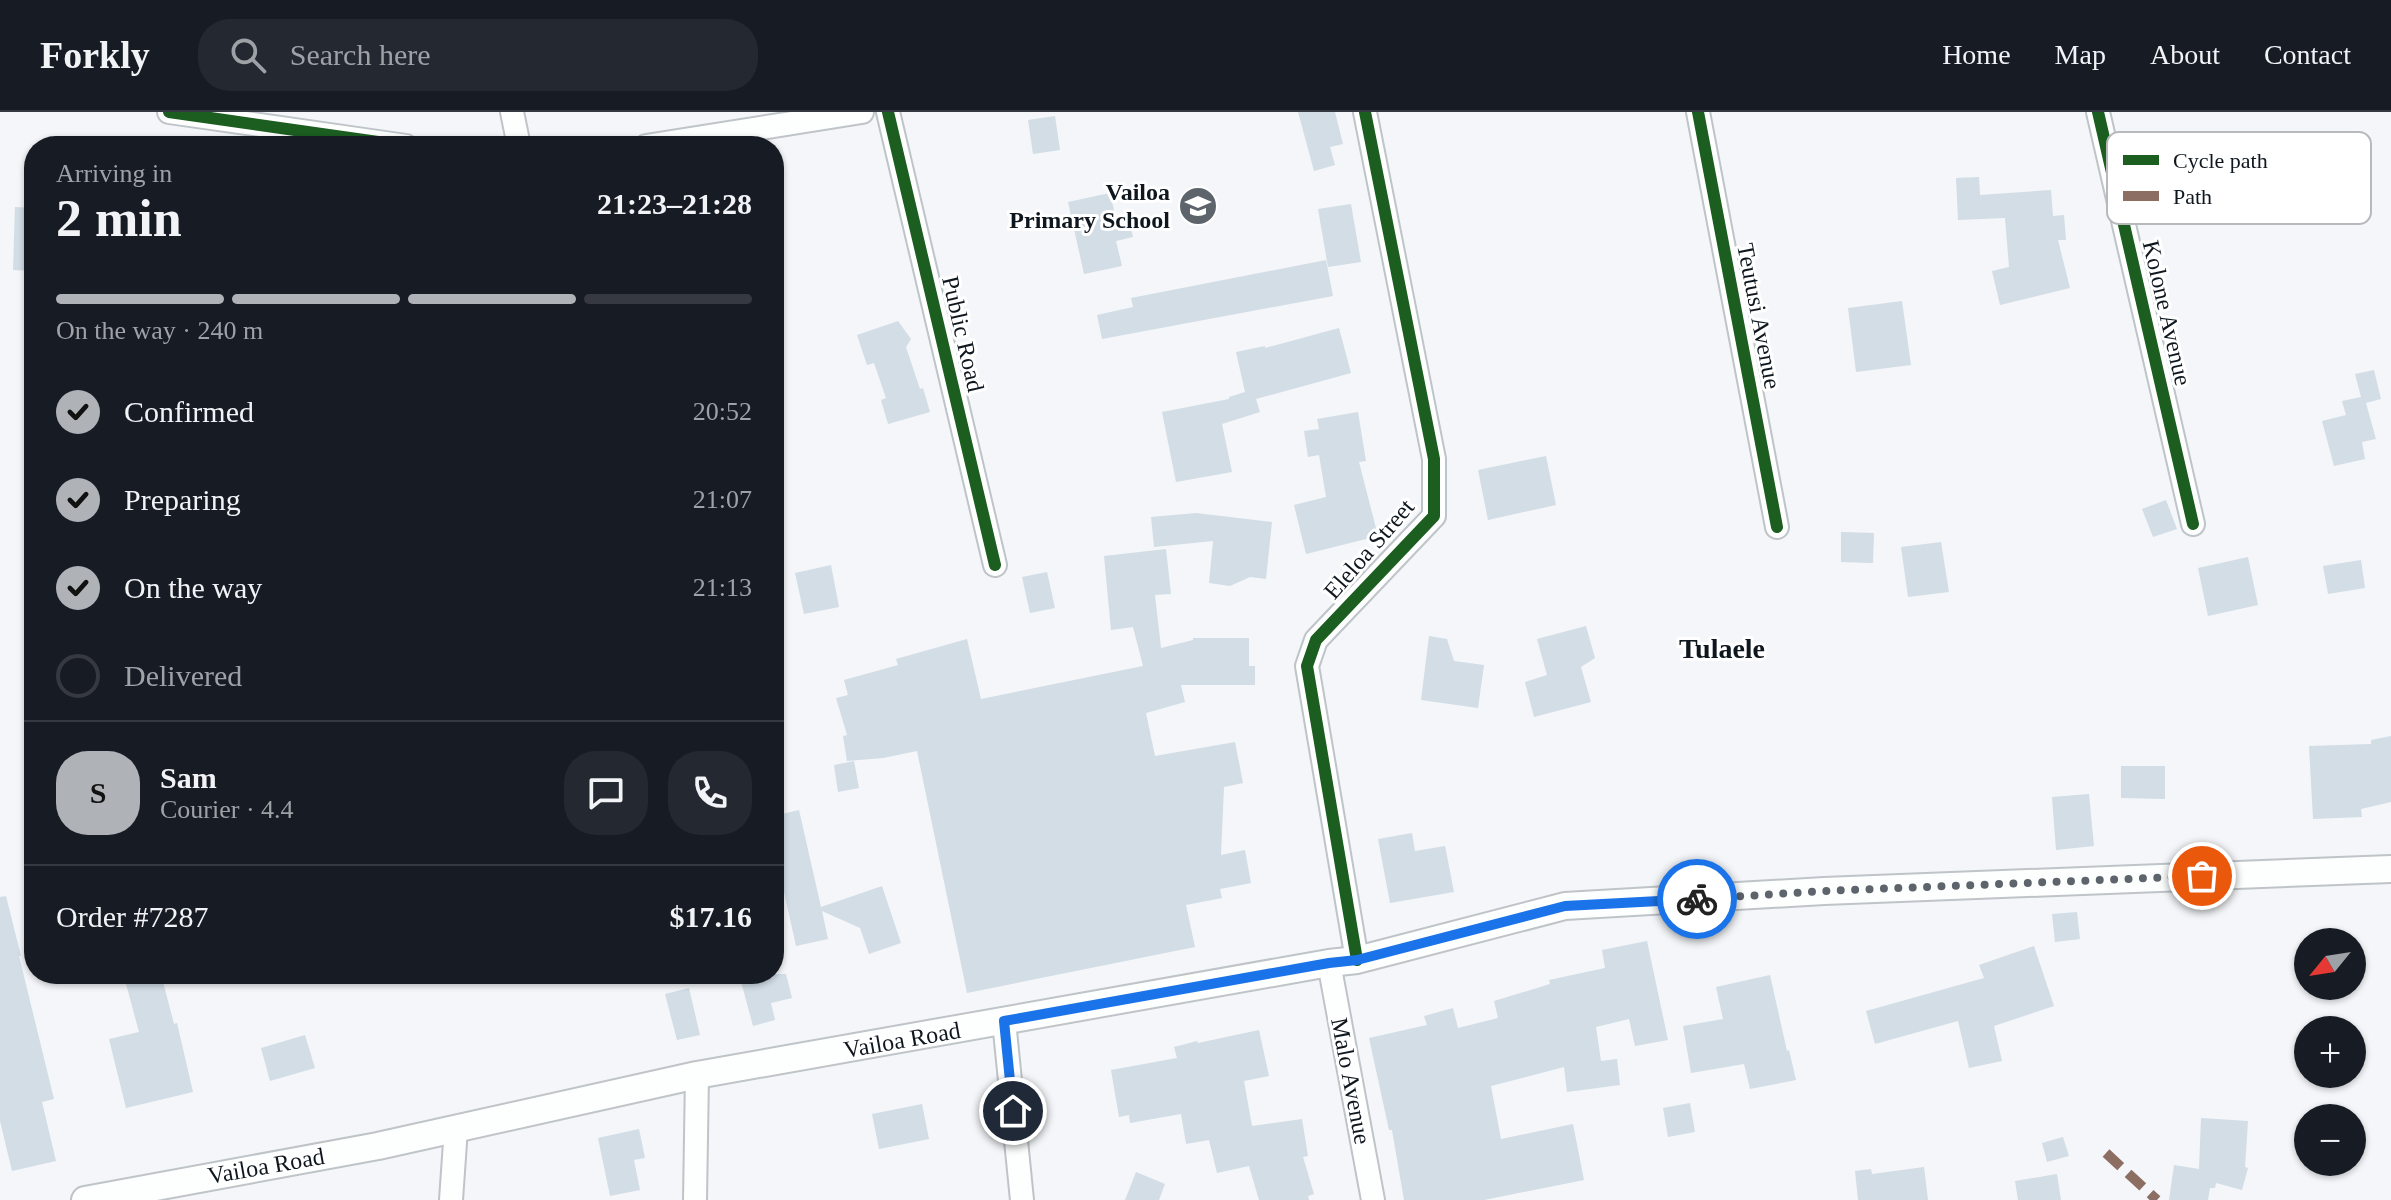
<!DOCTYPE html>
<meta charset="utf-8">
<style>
:root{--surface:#171b24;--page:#242831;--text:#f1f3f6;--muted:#9ea1a6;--line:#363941;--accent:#afb3b7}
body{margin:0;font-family:"Times New Roman",serif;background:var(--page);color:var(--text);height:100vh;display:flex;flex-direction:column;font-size:30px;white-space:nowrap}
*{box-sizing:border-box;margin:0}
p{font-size:26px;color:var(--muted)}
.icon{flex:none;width:44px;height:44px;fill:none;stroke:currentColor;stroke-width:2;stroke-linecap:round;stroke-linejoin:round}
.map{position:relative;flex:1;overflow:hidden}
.drawer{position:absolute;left:24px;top:24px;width:760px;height:848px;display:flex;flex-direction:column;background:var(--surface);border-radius:32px;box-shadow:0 2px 6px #0004}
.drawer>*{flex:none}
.needle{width:52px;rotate:240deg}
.controls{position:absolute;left:2294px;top:816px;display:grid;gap:16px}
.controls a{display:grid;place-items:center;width:72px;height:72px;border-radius:50%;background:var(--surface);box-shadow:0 2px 6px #0004;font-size:40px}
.pin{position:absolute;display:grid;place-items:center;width:68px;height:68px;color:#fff;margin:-34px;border:4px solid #fff;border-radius:50%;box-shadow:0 2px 8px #0007}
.courier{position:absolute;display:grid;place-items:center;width:80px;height:80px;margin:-40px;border:6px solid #1a73e8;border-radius:50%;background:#fff;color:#222;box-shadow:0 2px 10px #0007}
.overview em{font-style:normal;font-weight:700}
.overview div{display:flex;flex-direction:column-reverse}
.overview{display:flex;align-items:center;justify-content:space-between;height:136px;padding:0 32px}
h1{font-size:52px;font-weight:700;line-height:60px}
.bar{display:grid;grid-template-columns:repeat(4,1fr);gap:12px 8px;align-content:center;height:96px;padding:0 32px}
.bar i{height:10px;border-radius:6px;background:var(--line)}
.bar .on{background:var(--accent)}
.bar p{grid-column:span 4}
.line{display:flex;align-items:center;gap:20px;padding:0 32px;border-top:2px solid var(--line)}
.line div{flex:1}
.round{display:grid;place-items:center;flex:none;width:84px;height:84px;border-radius:32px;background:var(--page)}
ol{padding:0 32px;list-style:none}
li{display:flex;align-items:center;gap:24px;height:88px}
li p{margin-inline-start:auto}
li .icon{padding:8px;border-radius:50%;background:var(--accent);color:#111;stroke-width:4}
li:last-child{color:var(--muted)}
li i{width:44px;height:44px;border:4px solid var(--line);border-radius:50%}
header{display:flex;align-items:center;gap:48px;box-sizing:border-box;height:112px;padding:0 40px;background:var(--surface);border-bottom:2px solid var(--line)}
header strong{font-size:38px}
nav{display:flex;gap:44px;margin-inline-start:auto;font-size:28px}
.search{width:560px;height:72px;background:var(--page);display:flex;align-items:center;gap:20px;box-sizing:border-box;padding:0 28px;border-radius:32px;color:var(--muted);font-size:30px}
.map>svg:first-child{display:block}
</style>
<header>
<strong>Forkly</strong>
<div class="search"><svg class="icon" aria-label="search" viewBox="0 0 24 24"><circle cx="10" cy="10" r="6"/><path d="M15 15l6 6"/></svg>Search here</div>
<nav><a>Home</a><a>Map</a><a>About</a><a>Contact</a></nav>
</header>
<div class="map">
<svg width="2391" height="1088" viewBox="0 0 2391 1088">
<rect width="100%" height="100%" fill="#f4f6f9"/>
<g fill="#d2dde6">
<path d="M1298 0H1335L1343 32 1330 35 1335 53 1314 59Z"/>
<path d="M1055 4 1060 38 1033 42 1028 8Z"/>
<path d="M1979 65 1980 83 2051 78 2053 104 2064 103 2066 128H2058L2070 176 2000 193 1992 159 2009 155 2005 106 1958 108 1956 66Z"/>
<path d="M1110 81 1116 107 1128 104 1133 125 1116 129 1122 154 1084 162 1068 90Z"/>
<path d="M1351 92 1361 150 1328 155 1318 97Z"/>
<path d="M15 95 34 96V159L13 158Z"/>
<path d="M1326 148 1333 184 1102 227 1097 203 1133 195 1131 186Z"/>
<path d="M1902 189 1911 253 1856 260 1848 196Z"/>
<path d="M898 209 911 227 906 235 920 277 923 276 930 300 888 312 881 288 886 286 874 251 867 253 857 223Z"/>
<path d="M1339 216 1351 261 1256 287 1260 300 1222 312 1232 360 1176 370 1162 300 1229 287V285L1245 280 1236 240 1265 234V236Z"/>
<path d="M2374 258 2381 287 2366 291 2376 327 2362 330 2365 347 2334 354 2322 309 2346 303 2342 289 2361 285 2355 262Z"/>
<path d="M1358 300 1366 349 1359 350 1378 424 1306 442 1294 393 1326 385 1319 343 1308 345 1304 319 1319 317 1317 307Z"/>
<path d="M1546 344 1556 393 1488 408 1478 358Z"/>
<path d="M2166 388 2177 417 2153 425 2142 397Z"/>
<path d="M1196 401 1272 410 1266 467 1250 465 1230 474 1209 471 1213 429 1154 435 1151 405Z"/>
<path d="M1841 420 1874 421 1873 451 1841 450Z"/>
<path d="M1941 430 1949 480 1908 485 1901 435Z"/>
<path d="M1166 437 1171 482 1155 483 1161 536 1193 528V526H1249V554H1255V573H1181L1185 590 1146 601 1155 644 1235 630 1243 671 1224 675 1221 743 1245 738 1251 771 1220 777 1222 786 1186 793 1195 835 967 881 917 639 883 646 847 649 843 624 847 623 836 586 848 583 844 568 898 553 896 547 967 527 981 587 1143 554 1133 515 1111 518 1104 444Z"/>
<path d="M2248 445 2258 493 2208 504 2198 456Z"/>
<path d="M2361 448 2365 476 2328 482 2323 454Z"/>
<path d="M831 453 839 495 804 502 795 461Z"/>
<path d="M1047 460 1055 496 1030 501 1022 465Z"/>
<path d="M1586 514 1595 546 1581 555 1591 590 1534 605 1525 570 1547 563 1537 527Z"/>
<path d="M1429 524 1447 527 1454 549 1484 553 1478 596 1421 588Z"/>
<path d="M2391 624V690L2361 697 2362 705 2313 707 2309 634 2371 632V628Z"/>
<path d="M854 649 859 676 838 680 834 653Z"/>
<path d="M2121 654H2165V687L2121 686Z"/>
<path d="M2089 682 2094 734 2056 738 2052 685Z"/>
<path d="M799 698 821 795 882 774 901 831 869 842 860 816 822 799 828 827 796 834 774 735V704Z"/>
<path d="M1412 721 1415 739 1445 734 1454 780 1390 791 1378 727Z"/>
<path d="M6 784 21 844H19L54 987 42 990 56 1049 12 1059 0 1009V785Z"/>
<path d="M2077 800 2080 827 2055 830 2052 802Z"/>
<path d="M1647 829 1668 928 1635 934 1629 907 1596 915 1601 949 1617 947 1620 973 1567 980 1564 955 1491 974 1501 1027 1573 1012 1584 1068 1484 1088H1404L1392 1018H1389L1369 926 1427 913 1424 904 1453 896 1458 916 1498 906 1494 889 1550 872 1549 868 1605 856 1602 838Z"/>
<path d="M2034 834 2054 894 1994 914 2002 949 1969 956 1958 909 1875 932 1866 899 1984 866 1979 853Z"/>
<path d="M149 862H161L174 912 177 911 193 980 126 996 109 927 139 920 125 868Z"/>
<path d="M739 862H786L792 886 771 891 775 908 753 914Z"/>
<path d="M1770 863 1787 939 1789 938 1796 968 1750 977 1744 952 1691 961 1683 914 1723 907 1716 875Z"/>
<path d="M689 876 700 923 677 928 665 882Z"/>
<path d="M1259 918 1269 964 1244 969 1252 1014 1302 1007 1308 1044 1303 1045 1314 1082 1308 1084 1309 1088H1259L1249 1054 1217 1061 1209 1028 1186 1032 1181 1002 1130 1011 1129 1003 1119 1005 1111 958 1177 946 1174 935 1197 929 1198 931Z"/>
<path d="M305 923 315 956 270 969 261 936Z"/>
<path d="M1690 991 1695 1020 1668 1025 1663 996Z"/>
<path d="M922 992 929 1027 879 1037 872 1002Z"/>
<path d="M2201 1006 2248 1009 2245 1055 2248 1056 2242 1078 2216 1071 2215 1076H2210L2208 1088H2169L2174 1053 2199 1057Z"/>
<path d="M639 1017 645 1046 634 1048 640 1078 610 1084 598 1026Z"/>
<path d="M2063 1025 2069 1044 2047 1050 2042 1031Z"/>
<path d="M1924 1055 1928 1088H1858L1855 1059 1871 1057 1872 1062Z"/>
<path d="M1136 1060 1165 1072 1159 1088H1125Z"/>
<path d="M2057 1062 2061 1088H2018L2015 1069Z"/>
</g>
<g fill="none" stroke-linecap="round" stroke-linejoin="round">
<defs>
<g id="minor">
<path d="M169 0 406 34"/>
<path d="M512 0 519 34"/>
<path d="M888 0 995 453"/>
<path d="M1698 0 1777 415"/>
<path d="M2098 0 2193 412"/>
<path d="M646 34 862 0"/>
<path d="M1357 848 1307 554 1316 528 1434 404V347L1365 0"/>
<path d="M1329 851 1373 1088"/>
<path d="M1004 909 1022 1088"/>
<path d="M451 1088 456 1016"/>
<path d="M695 1088 697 963"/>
</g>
<path id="major" d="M85 1088 378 1034 697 963 1329 851 1357 848 1565 794 1824 779 2391 757"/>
</defs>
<use href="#minor" stroke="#bfc4c9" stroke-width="26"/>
<use href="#major" stroke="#bfc4c9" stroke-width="30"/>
<use href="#minor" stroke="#fdfefe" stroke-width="22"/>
<use href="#major" stroke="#fdfefe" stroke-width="26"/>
<path stroke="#8d6e63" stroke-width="10" stroke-dasharray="20 10" stroke-linecap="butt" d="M2106 1041 2157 1088"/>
<defs>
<g id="cycleway">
<path d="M169 0 406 34"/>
<path d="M888 0 995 453"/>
<path d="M1698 0 1777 415"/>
<path d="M2098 0 2193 412"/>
<path d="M1357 848 1307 554 1316 528 1434 404V347L1365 0"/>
</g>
</defs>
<use href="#cycleway" stroke="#fff" stroke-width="17"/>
<use href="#cycleway" stroke="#1b5e20" stroke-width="12"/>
</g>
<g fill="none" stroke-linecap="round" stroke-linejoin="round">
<path stroke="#5e646b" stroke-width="8" stroke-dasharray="0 14.4" d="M1697 787 1824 779 2202 764"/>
<path stroke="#1a73e8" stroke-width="10" d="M1013 999 1004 909 1329 851 1357 848 1565 794 1697 787"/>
</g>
<defs>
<symbol id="school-disc" viewBox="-11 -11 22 22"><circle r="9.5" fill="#5e646b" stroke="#fff"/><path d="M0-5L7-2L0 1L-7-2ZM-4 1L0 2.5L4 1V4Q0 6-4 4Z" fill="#fff"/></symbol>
</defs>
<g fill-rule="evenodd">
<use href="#school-disc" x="1176" y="72" width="44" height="44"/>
</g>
<g text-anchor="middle" stroke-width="6" stroke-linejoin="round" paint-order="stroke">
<g font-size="24" font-weight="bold" fill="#0e161e" stroke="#fff" text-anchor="end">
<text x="1170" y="88">Vailoa<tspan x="1170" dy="28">Primary School</tspan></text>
</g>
<g font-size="24" fill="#0e161e" stroke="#fff">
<text transform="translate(2167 201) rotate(77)" y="8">Kolone Avenue</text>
<text transform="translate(1759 204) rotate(79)" y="8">Teutusi Avenue</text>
<text transform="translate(963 222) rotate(77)" y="8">Public Road</text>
<text transform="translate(1369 437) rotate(-49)" y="8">Eleloa Street</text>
<text transform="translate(902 928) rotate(-10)" y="8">Vailoa Road</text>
<text transform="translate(1351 969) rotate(79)" y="8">Malo Avenue</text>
<text transform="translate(266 1054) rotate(-10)" y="8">Vailoa Road</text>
</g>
<g font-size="28" font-weight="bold" fill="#0e161e" stroke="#fff">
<text x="1722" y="546">Tulaele</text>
</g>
</g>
<rect x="2107" y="20" width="264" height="92" rx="12" fill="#fff" stroke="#b7b9bc" stroke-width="2"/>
<rect x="2123" y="43" width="36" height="10" fill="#1b5e20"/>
<rect x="2123" y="79" width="36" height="10" fill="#8d6e63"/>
<g font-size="22" fill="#0e161e">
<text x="2173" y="56">Cycle path</text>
<text x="2173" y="92">Path</text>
</g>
</svg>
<div class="controls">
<a><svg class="needle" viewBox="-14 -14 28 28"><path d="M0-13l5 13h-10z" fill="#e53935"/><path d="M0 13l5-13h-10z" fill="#9ea1a6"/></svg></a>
<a>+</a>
<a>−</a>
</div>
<div class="pin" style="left:2202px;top:764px;background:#ea580c"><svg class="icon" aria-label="bag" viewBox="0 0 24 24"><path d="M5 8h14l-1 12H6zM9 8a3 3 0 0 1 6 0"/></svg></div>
<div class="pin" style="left:1013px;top:999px;background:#1f2937"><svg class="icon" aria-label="home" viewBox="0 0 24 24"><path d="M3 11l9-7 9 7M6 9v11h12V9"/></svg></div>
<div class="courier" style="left:1697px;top:787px"><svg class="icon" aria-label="bike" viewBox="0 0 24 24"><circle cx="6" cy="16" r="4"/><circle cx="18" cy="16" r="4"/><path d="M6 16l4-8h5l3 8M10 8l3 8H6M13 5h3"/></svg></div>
<section class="drawer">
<div class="overview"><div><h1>2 min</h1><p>Arriving in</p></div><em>21:23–21:28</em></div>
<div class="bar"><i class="on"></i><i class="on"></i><i class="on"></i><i></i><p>On the way · 240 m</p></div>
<ol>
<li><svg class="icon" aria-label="check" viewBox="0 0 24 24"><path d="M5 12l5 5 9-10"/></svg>Confirmed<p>20:52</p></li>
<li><svg class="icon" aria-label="check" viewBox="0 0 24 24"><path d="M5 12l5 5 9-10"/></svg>Preparing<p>21:07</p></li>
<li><svg class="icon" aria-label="check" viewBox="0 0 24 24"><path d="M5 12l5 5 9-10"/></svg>On the way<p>21:13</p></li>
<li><i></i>Delivered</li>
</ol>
<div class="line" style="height:144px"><b class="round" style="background:var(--accent);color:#111">S</b><div><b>Sam</b><p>Courier · 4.4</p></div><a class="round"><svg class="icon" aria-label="chat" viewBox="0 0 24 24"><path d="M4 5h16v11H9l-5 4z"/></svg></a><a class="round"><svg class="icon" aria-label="phone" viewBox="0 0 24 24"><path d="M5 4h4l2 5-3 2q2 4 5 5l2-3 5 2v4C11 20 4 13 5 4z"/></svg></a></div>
<div class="line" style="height:104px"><div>Order #7287</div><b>$17.16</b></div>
</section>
</div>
